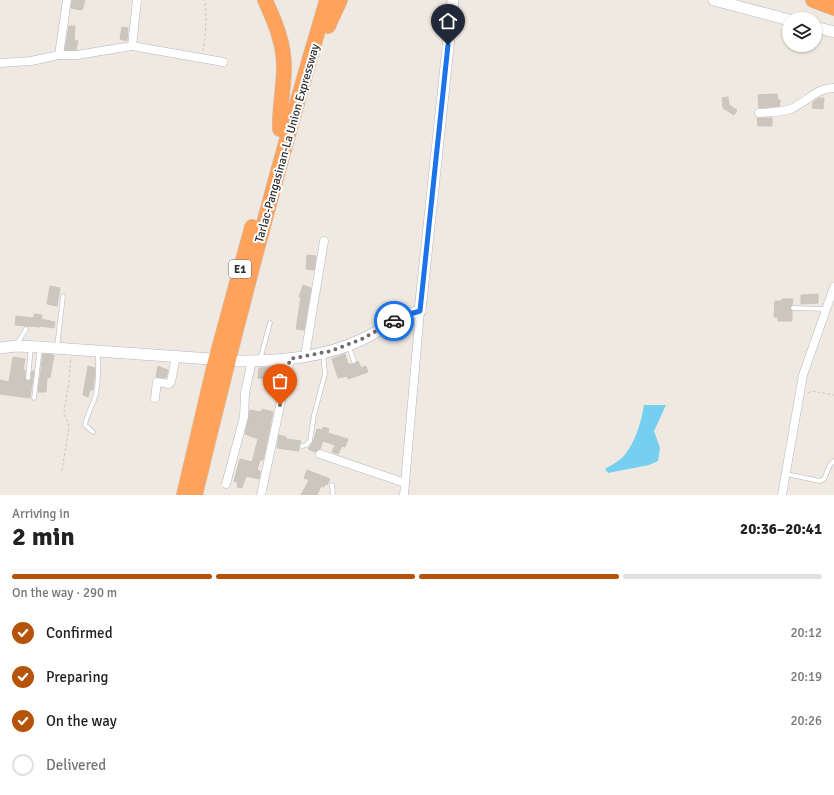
<!DOCTYPE html>
<meta charset="utf-8">
<style>
:root{--surface:#fff;--page:#f2f2f2;--text:#222;--muted:#767676;--line:#e0e0e0;--accent:#b45309}
body{margin:0;font-family:Signika,sans-serif;background:var(--page);color:var(--text);height:100vh;display:flex;flex-direction:column;font-size:15px;white-space:nowrap}
*{box-sizing:border-box;margin:0}
p{font-size:13px;color:var(--muted)}
.icon{flex:none;width:22px;height:22px;fill:none;stroke:currentColor;stroke-width:2;stroke-linecap:round;stroke-linejoin:round}
.map{position:relative;height:495px;overflow:hidden}
.drawer{display:flex;flex-direction:column;background:var(--surface);flex:1}
.drawer>*{flex:none}
.tools{position:absolute;left:782px;top:12px;display:grid;gap:8px}
.tools a{display:grid;place-items:center;width:40px;height:40px;border-radius:50%;background:var(--surface);box-shadow:0 1px 3px #0004;font-size:20px}
.pin{position:absolute;display:grid;place-items:center;width:34px;height:34px;color:#fff;margin:-41px -17px;border-radius:50% 50% 50% 0;rotate:-45deg;box-shadow:0 0 4px #0007}
.pin .icon{rotate:45deg}
.courier{position:absolute;display:grid;place-items:center;width:40px;height:40px;margin:-20px;border:3px solid #1a73e8;border-radius:50%;background:#fff;color:#222;box-shadow:0 1px 5px #0007}
.summary em{font-style:normal;font-weight:700}
.summary div{display:flex;flex-direction:column-reverse}
.summary{display:flex;align-items:center;justify-content:space-between;height:68px;padding:0 12px}
h1{font-size:26px;font-weight:700;line-height:30px}
.bar{display:grid;grid-template-columns:repeat(4,1fr);gap:6px 4px;align-content:center;height:48px;padding:0 12px}
.bar i{height:5px;border-radius:3px;background:var(--line)}
.bar .active{background:var(--accent)}
.bar p{grid-column:span 4}
ol{padding:0 12px;list-style:none}
li{display:flex;align-items:center;gap:12px;height:44px}
li p{margin-inline-start:auto}
li .icon{padding:4px;border-radius:50%;background:var(--accent);color:#fff;stroke-width:4}
li:last-child{color:var(--muted)}
li i{width:22px;height:22px;border:2px solid var(--line);border-radius:50%}
.map>svg:first-child{display:block}
</style>
<div class="map">
<svg width="834" height="495" viewBox="0 0 834 495">
<rect width="100%" height="100%" fill="#efe9e1"/>
<path fill="#75cff0" d="M644 405H666L654 431 660 448 658 461 649 465 608 473 605 469C610 466 617 462 622 458 635 444 641 423 644 405Z"/>
<g fill="#cbc7bf" stroke="#cbc5ba">
<path d="M72 0H85L82 10 71 8Z"/>
<path d="M69 26H75L74 40 78 41 76 50H65Z"/>
<path d="M122 27 128 28 127 41 120 39Z"/>
<path d="M777 94 778 100H780V106L759 108 758 95Z"/>
<path d="M728 97 729 105 737 110 734 115 723 108 722 98Z"/>
<path d="M819 98H824L823 109 812 108 813 102Z"/>
<path d="M757 118H772V126H758Z"/>
<path d="M307 255 316 256 314 270 306 269Z"/>
<path d="M303 285 311 288 304 330 296 329 301 297H299Z"/>
<path d="M50 286 60 288 57 306 47 304Z"/>
<path d="M818 294V303L801 304V295Z"/>
<path d="M782 299H793L792 305 790 308 792 311V321H778V317H774L775 301H782Z"/>
<path d="M34 314 42 315 41 319 55 322 54 328 40 326V327L15 325 16 316 34 318Z"/>
<path d="M43 354 54 355 50 378 47 377 46 392H38Z"/>
<path d="M345 354 348 364H355L358 361 361 368 366 366 368 372 348 379 347 376 338 378 332 359Z"/>
<path d="M13 357 25 359 23 370H25V378L26 381 31 380 32 371H34L30 398 0 394V380L9 382Z"/>
<path d="M88 366 95 368 93 390H90L88 397 83 395Z"/>
<path d="M158 366 168 370 166 378 156 377Z"/>
<path d="M283 366 281 375 267 374 266 379 258 378 259 368Z"/>
<path d="M262 409 273 412 263 460H260L257 470 260 471 259 479 246 476 242 488 237 487 238 483 234 481 240 459 252 462 258 439 245 434 250 410 261 412Z"/>
<path d="M323 427 329 429 328 433 348 439 345 447 342 446 338 454 332 452 335 445 323 441 320 449 315 452 308 449 313 442 317 429 322 430Z"/>
<path d="M279 435 286 437V439L301 441 299 445V451L277 448Z"/>
<path d="M307 470 330 479 327 485 325 484 324 487 321 486 317 495H301L309 480 304 478Z"/>
</g>
<g fill="none" stroke-linecap="round" stroke-linejoin="round">
<defs>
<g id="lane">
<path d="M793 308 825 309"/>
<path d="M17 344 26 329"/>
<path d="M57 347 63 296"/>
<path d="M349 347 354 361"/>
<path d="M260 360 270 323"/>
<path d="M28 378 31 347"/>
<path d="M34 398 40 347"/>
<path d="M93 432 85 425C87 414 93 405 96 394 99 380 98 366 98 352"/>
<path d="M302 446 306 445 310 441 314 415 325 374 323 353"/>
<path d="M786 474 820 481 824 479 830 465 834 461"/>
<path d="M332 485 333 495"/>
</g>
<g id="street">
<path d="M132 46 137 0"/>
<path d="M59 55 67 0"/>
<path d="M0 63 31 61 59 55H77L132 46 223 62"/>
<path d="M759 113C770 112 782 113 793 108 807 101 817 88 834 88"/>
<path d="M305 356 324 241"/>
<path d="M155 398 157 382 169 384 171 382 176 356"/>
<path d="M320 454 405 483"/>
<path d="M226 484 244 417 245 393 252 361"/>
<path d="M261 495 290 359"/>
<path d="M404 495 420 311"/>
<path d="M782 495 803 375 834 287"/>
</g>
<g id="secondary">
<path d="M714 0 789 20"/>
<path d="M815 27 834 32"/>
<path d="M0 348 16 346 40 347 211 359"/>
<path d="M238 361C280 361 324 358 363 339 382 330 399 315 420 311L453 0"/>
</g>
<g id="highway">
<path d="M265 0C275 22 284 43 284 67 284 88 279 108 280 129"/>
<path d="M813 0 834 8"/>
<path d="M328 26 340 0"/>
<path d="M184 495 214 367 252 227"/>
<path d="M195 495C235 329 278 164 327 0"/>
</g>
</defs>
<use href="#lane" stroke="#b4b7c1" stroke-width="5"/>
<use href="#street" stroke="#b4b7c1" stroke-width="9"/>
<use href="#secondary" stroke="#b4b7c1" stroke-width="12"/>
<use href="#highway" stroke="#c9c9c9" stroke-width="16"/>
<g stroke="#c9c9c9" stroke-width="1" stroke-dasharray="3 2" stroke-linecap="butt">
<path d="M203 51C205 42 208 8 204 0"/>
<path d="M808 393 812 391 834 395"/>
<path d="M62 471 69 427 64 411 69 381 71 357"/>
</g>
<use href="#lane" stroke="#fff" stroke-width="4"/>
<use href="#street" stroke="#fff" stroke-width="8"/>
<use href="#secondary" stroke="#fff" stroke-width="11"/>
<use href="#highway" stroke="#ffa35c" stroke-width="15"/>
</g>
<g fill="none" stroke-linecap="round" stroke-linejoin="round">
<path stroke="#726f6d" stroke-width="4" stroke-dasharray="0 7.2" d="M280 405 290 359 331 351 362 339 394 321"/>
<path stroke="#1a73e8" stroke-width="5" d="M394 321 403 316 420 311 448 45"/>
</g>
<g text-anchor="middle" stroke-width="4" stroke-linejoin="round" paint-order="stroke">
<rect fill="#fff" stroke="#6d6d6d" stroke-width="1" x="229" y="260" width="22" height="18" rx="3"/>
<g font-size="11" font-weight="bold" fill="#2e2e2e">
<text x="240" y="273">E1</text>
</g>
<g font-size="12" fill="#2e2e2e" stroke="#fff">
<text transform="translate(287 143) rotate(-74)" y="4">Tarlac-Pangasinan-La Union Expressway</text>
</g>
</g>
</svg>
<div class="tools">
<a><svg class="icon" aria-label="layers" viewBox="0 0 24 24"><path d="M12 4l9 5-9 5-9-5zM3 14l9 5 9-5"/></svg></a>
</div>
<div class="pin" style="left:280px;top:405px;background:#ea580c"><svg class="icon" aria-label="bag" viewBox="0 0 24 24"><path d="M5 8h14l-1 12H6zM9 8a3 3 0 0 1 6 0"/></svg></div>
<div class="pin" style="left:448px;top:45px;background:#1f2937"><svg class="icon" aria-label="home" viewBox="0 0 24 24"><path d="M3 11l9-7 9 7M6 9v11h12V9"/></svg></div>
<div class="courier" style="left:394px;top:321px"><svg class="icon" aria-label="car" viewBox="0 0 24 24"><path d="M5 17H2v-5l4-1 3-4h7l3 4 3 1v5h-3M9 17h6M6 11h13"/><circle cx="7" cy="17" r="2"/><circle cx="17" cy="17" r="2"/></svg></div>
</div>
<section class="drawer">
<div class="summary"><div><h1>2 min</h1><p>Arriving in</p></div><em>20:36–20:41</em></div>
<div class="bar"><i class="active"></i><i class="active"></i><i class="active"></i><i></i><p>On the way · 290 m</p></div>
<ol>
<li><svg class="icon" aria-label="check" viewBox="0 0 24 24"><path d="M5 12l5 5 9-10"/></svg>Confirmed<p>20:12</p></li>
<li><svg class="icon" aria-label="check" viewBox="0 0 24 24"><path d="M5 12l5 5 9-10"/></svg>Preparing<p>20:19</p></li>
<li><svg class="icon" aria-label="check" viewBox="0 0 24 24"><path d="M5 12l5 5 9-10"/></svg>On the way<p>20:26</p></li>
<li><i></i>Delivered</li>
</ol>
</section>
